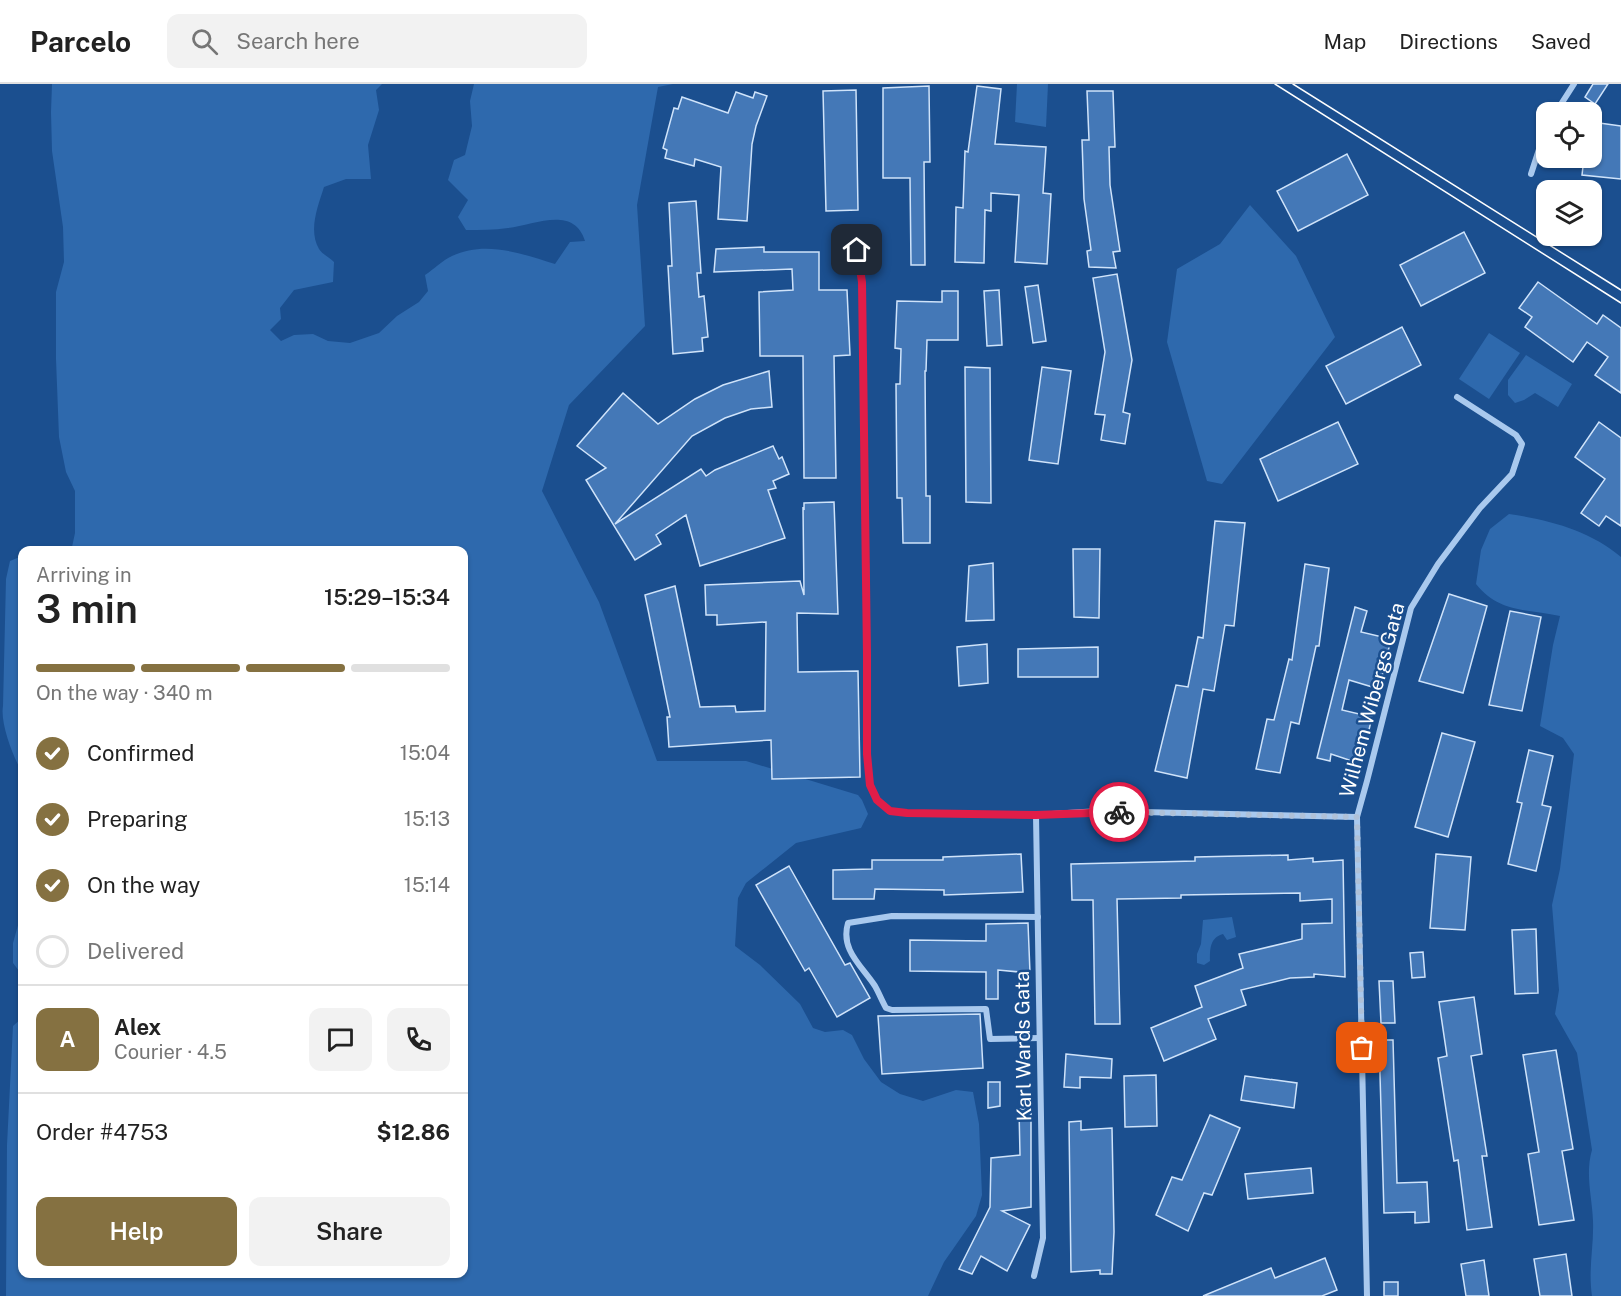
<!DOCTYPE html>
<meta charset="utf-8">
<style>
:root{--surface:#fff;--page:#f2f2f2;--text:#222;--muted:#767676;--line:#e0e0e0;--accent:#857141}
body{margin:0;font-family:"Public Sans",sans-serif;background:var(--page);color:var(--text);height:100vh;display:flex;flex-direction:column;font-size:22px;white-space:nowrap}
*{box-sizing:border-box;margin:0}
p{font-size:20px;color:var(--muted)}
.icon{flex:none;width:33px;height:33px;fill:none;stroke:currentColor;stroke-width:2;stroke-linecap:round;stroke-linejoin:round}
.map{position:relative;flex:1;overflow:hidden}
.side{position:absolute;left:18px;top:462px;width:450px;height:732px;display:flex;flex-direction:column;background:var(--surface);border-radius:12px;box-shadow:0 2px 4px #0004}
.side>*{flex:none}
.controls{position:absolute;left:1536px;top:18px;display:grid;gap:12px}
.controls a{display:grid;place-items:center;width:66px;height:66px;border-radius:12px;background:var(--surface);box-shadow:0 2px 4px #0004;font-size:30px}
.pin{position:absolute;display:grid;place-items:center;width:51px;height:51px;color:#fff;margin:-26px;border-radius:12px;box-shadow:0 3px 9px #0006}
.courier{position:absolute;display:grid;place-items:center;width:60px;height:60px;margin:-30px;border:4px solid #e11d48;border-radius:50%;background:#fff;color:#222;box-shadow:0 2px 8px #0007}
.summary em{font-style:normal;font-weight:600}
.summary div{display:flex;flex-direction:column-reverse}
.summary{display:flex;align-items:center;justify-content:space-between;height:102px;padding:0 18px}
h1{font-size:39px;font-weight:600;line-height:45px}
.bar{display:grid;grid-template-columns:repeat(4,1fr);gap:9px 6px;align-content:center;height:72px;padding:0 18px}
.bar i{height:8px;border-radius:4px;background:var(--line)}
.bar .active{background:var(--accent)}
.bar p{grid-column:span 4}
.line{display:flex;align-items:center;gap:15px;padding:0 18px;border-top:2px solid var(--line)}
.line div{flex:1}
.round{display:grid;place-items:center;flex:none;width:63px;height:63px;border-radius:12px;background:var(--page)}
ol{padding:0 18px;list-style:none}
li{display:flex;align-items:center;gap:18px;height:66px}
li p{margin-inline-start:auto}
li .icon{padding:6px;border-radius:50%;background:var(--accent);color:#fff;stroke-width:4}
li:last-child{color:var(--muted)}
li i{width:33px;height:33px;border:3px solid var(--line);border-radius:50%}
.button{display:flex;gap:12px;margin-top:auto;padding:12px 18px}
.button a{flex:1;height:69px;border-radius:12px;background:var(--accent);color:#fff;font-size:24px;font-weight:600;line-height:69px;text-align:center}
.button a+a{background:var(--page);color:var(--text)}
header{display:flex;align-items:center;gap:36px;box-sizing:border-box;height:84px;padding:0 30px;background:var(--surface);border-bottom:2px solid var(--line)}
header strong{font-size:28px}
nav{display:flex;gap:33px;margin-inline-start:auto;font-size:21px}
.search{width:420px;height:54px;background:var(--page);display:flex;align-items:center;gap:15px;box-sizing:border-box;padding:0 21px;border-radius:12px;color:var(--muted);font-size:22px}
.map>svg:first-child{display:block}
</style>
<header>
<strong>Parcelo</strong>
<div class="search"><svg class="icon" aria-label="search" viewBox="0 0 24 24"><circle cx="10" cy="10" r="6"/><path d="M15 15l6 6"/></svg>Search here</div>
<nav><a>Map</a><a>Directions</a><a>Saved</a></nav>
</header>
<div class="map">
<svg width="1621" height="1212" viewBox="0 0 1621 1212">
<rect width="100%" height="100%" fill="#1b4f8f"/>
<g fill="#2e69ad">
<path d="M52 0H382L376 6 379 26 368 61 371 95H346L324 103C318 122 308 146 319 165 322 170 330 174 334 178L333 198 294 206 280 224 281 235 270 246 281 257 294 251 313 250 328 257 350 259 379 249 397 232 419 218 428 207 425 191C434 185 443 176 452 172 486 156 522 170 555 180L570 158 585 157C574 121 534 141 508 144 494 146 480 146 466 146L458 133 468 116 448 96 454 76 465 71 472 42 470 17 474 0H673L658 3 637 121 645 242 569 321 542 407 599 518 657 677H746L858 711 862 716 868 730 861 744 796 759 746 799 738 814 735 862 760 881 800 920 813 944 825 948 843 946 852 951 864 975 881 998 900 1010 923 1017 956 1006 973 1008 979 1040 982 1111 976 1132 944 1178 928 1212H6L7 1061 13 942 22 934V1190H464V466H65L72 463 75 449V407L66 388 59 353 56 275V208L64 178 63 143 52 67 51 28Z"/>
<path d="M1017 0H1048L1046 43 1015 38Z"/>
<path d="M1250 121 1296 172 1335 253 1222 400 1207 397 1167 258 1177 185 1220 160Z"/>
<path d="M1489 249 1520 269 1489 315 1459 295Z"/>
<path d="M1526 271 1572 300 1558 323 1535 309 1524 316 1515 319 1508 311V296Z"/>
<path d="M1509 430C1549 436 1589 446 1621 473V1212H1592C1588 1184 1594 1163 1593 1137 1592 1112 1585 1090 1592 1066L1577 969 1555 930 1559 906 1552 821 1560 785 1574 670 1563 654 1540 642 1553 561 1560 532C1527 525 1499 529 1476 500L1481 466 1490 445Z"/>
<path d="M22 472V688C13 673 0 639 3 622L6 495 10 477Z"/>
<path d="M22 827V891L13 879V859Z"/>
<path d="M1232 833 1236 853 1227 856 1223 850C1210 854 1210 864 1210 877L1204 881 1197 879V870L1201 860 1203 836Z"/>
</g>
<g fill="#4478b7" stroke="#cfe3fa" stroke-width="1.5">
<path d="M1593 0H1608L1595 20 1585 13Z"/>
<path d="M929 2 930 78H924L925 181H911L910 94H883V4Z"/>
<path d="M977 2 1001 5 995 60 1046 63 1043 109 1051 110 1047 180 1015 178 1019 111 991 109V127L985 126 984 179 955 178 956 123 963 124 965 67 968 68Z"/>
<path d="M856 6 858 126 826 127 823 7Z"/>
<path d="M1087 7H1113L1115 63H1109L1110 101 1120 167 1113 168 1116 184 1089 183 1087 167 1091 166 1084 115 1082 56H1089Z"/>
<path d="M736 8 753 14 755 8 767 12 756 42 752 60 747 137 718 135 721 83 695 75 694 82 665 74 667 66 663 64 674 24 678 25 682 13 728 29Z"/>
<path d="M1592 38 1621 42V95L1582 91 1584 74H1592Z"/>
<path d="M1347 70 1368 111 1298 147 1277 107Z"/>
<path d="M696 117 701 189H697L699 213 704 212 708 253 702 254 703 267 673 270 668 182H672L669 119Z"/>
<path d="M1464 148 1485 189 1421 222 1400 181Z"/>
<path d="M764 163V168H819V206H847L850 271 834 272 836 394H804L803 272H760L759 208 793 206 792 185 714 188 716 165Z"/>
<path d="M1117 190 1132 276 1123 328 1130 330 1125 360 1101 356 1105 331 1095 330 1105 268 1093 194Z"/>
<path d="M1538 198 1597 240 1603 231 1621 244V309L1595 291 1608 273 1587 258 1573 278 1525 243 1532 233 1519 224Z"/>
<path d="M1038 201 1046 257 1033 259 1025 203Z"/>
<path d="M999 206 1002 261 987 262 984 207Z"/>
<path d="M942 207H958V256H927L926 287H925L926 412H930V459H903L902 414H897L896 300H900L901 265 895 264 897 217 942 218Z"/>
<path d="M1402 243 1421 281 1346 320 1326 282Z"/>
<path d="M965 283 990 284 991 419 966 418Z"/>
<path d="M1042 283 1071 287 1058 380 1029 376Z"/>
<path d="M769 287 772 323 751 325 725 334 692 352 615 440 701 385 706 392 715 386 773 362 779 375 782 373 789 390 773 397 776 404 768 406 785 454 700 482 686 431 656 451 661 460 635 476 586 396 606 384 577 362 623 309 658 340 695 315 723 301Z"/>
<path d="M1338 338 1358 380 1278 417 1260 375Z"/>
<path d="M1599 338 1621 354V442L1606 432 1599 442 1581 429 1605 395 1575 373Z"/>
<path d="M834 418 838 530 797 529 798 588 858 587 860 693 772 695 771 656 669 663 667 633H670L645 511 675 502 700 623 735 622 736 628 765 627 766 538 717 541V531H706L705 501 800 497 804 511 803 423 804 426V419Z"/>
<path d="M1215 437 1245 439 1234 542 1225 541 1214 607 1203 605 1187 694 1155 687 1176 601 1188 603 1198 553 1203 554Z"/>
<path d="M1073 465H1100L1099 534 1074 533Z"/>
<path d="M993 479 994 536 966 537 969 482Z"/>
<path d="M1305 480 1329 484 1319 562H1316L1299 640 1291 638 1280 689 1256 685 1267 635 1274 636 1289 575 1292 576Z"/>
<path d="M1449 510 1487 522 1463 609 1419 597Z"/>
<path d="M1355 523 1367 527 1361 548 1391 555 1379 605 1349 596 1342 626 1372 633 1361 680 1331 670 1330 677 1317 674Z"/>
<path d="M1510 527 1541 533 1522 627 1489 621Z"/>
<path d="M987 560 988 599 959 602 957 563Z"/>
<path d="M1098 563V593H1018V565Z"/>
<path d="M1442 649 1475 658 1448 753 1415 743Z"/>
<path d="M1529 666 1553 672 1542 721 1551 723 1536 787 1508 780 1522 719 1517 718Z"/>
<path d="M1021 770 1023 808 944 811V806L875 805 874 815H833V786L872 785V776H943V773Z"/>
<path d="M1436 770 1471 773 1465 846 1430 844Z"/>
<path d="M1288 771V776L1313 774V778L1343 776 1345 893 1314 890V893L1290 894 1241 906 1246 921 1208 935 1216 955 1164 977 1151 944 1202 923 1195 902 1243 884 1239 870 1302 855V840L1332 839V815L1300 817V809L1181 811V814L1117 815 1120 940H1095L1093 816H1072L1071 780 1195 777V773Z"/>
<path d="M789 782 845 881 850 879 870 914 837 933 809 884 805 887 756 801Z"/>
<path d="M1028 839 1030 889 998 886V915H986V888L910 887V856L986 857V840Z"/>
<path d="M1536 845 1538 909 1515 910 1512 846Z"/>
<path d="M1423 868 1425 893 1412 894 1410 869Z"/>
<path d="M1379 897H1393L1395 939H1381Z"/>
<path d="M1474 913 1482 970 1471 972 1487 1072H1482L1492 1143 1467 1146 1458 1076 1454 1077 1438 974 1447 972 1439 918Z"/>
<path d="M980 930 983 984 882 990 878 932Z"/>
<path d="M1379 956H1393L1397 1099 1427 1098 1429 1138 1415 1139V1128L1384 1129Z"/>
<path d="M1556 966 1573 1065 1562 1067 1574 1136 1539 1141 1528 1070 1539 1068 1523 971Z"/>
<path d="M1066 970 1112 975 1111 994 1080 993V1004L1064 1003Z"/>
<path d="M1156 991 1157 1042 1125 1043 1124 992Z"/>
<path d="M1245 992 1297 999 1294 1024 1241 1016Z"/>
<path d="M988 998H1000V1022L988 1024Z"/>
<path d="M1019 1025H1031V1123L1002 1127 1030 1141 1007 1187 981 1172 972 1190 959 1185 990 1123 991 1074 1020 1071Z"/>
<path d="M1210 1031 1240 1044 1212 1111 1204 1109 1188 1147 1156 1131 1172 1093 1182 1096Z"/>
<path d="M1081 1037V1046L1112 1044 1114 1148 1112 1190H1100V1186L1071 1188 1069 1038Z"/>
<path d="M1311 1084 1313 1109 1248 1115 1245 1090Z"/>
<path d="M1566 1170 1572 1212H1540L1534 1175Z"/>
<path d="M1325 1174 1337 1206 1322 1212H1203L1271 1184 1275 1194Z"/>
<path d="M1484 1176 1489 1212H1466L1461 1180Z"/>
<rect x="1384" y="1198" width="14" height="14"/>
</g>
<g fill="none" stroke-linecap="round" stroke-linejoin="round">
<g stroke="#a9c9ee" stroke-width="6">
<path d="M1556 28 1574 0"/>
<path d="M1531 90 1546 44"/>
<path d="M857 166 862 198 867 547V671L870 701 877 716 890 727 907 729 1036 731 1099 727 1357 733"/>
<path d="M1038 833 892 832 848 839C840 866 862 882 875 902 879 909 882 917 886 924L892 926 986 925 990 955 1039 954"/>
<path d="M1034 1192 1043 1154 1036 731"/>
<path d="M1367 1212 1357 733 1367 697 1411 524 1438 480 1480 424 1512 390 1522 360 1516 351 1457 313"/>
</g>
<g stroke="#fff" stroke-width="1.5">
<path d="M1275 0 1621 219"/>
<path d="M1293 0 1621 206"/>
</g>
</g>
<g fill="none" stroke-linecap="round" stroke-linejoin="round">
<path stroke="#afc1d8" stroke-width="6" stroke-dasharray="0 10.8" d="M1119 728 1357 733 1362 964"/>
<path stroke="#e11d48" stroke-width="8" d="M857 166 862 198 867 571V670L870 701 877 716 890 727 907 729 1036 731 1119 728"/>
</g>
<g text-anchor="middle" stroke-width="5" stroke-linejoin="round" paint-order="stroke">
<g font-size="20" fill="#fff" stroke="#1b4f8f">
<text transform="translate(1372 616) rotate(-75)" y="7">Wilhem Wibergs Gata</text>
<text transform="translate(1023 962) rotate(-91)" y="7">Karl Wards Gata</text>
</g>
</g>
</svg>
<div class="controls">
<a><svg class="icon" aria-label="locate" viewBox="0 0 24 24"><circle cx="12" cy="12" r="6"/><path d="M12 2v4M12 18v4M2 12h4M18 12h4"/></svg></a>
<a><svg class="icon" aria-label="layers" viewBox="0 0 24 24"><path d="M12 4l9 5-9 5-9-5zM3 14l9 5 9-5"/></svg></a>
</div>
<div class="pin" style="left:1362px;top:964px;background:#ea580c"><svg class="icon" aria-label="bag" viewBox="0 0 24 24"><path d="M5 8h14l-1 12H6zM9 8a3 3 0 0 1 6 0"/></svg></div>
<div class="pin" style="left:857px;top:166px;background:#1f2937"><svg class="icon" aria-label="home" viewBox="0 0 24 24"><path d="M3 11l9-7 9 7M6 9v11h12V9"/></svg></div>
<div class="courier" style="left:1119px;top:728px"><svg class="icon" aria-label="bike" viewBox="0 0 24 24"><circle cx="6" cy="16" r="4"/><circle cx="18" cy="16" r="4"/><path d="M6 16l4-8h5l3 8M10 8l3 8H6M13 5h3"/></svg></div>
<section class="side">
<div class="summary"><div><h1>3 min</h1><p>Arriving in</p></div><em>15:29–15:34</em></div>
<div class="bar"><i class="active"></i><i class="active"></i><i class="active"></i><i></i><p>On the way · 340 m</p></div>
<ol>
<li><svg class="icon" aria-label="check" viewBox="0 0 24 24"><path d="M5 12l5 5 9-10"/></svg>Confirmed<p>15:04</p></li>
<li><svg class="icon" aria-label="check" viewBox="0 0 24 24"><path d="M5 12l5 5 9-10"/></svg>Preparing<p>15:13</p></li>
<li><svg class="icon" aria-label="check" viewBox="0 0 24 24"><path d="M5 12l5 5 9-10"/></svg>On the way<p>15:14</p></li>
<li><i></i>Delivered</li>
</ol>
<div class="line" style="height:108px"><b class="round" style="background:var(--accent);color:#fff">A</b><div><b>Alex</b><p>Courier · 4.5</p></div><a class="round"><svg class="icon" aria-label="chat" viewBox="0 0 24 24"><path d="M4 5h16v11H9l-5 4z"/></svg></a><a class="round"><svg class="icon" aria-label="phone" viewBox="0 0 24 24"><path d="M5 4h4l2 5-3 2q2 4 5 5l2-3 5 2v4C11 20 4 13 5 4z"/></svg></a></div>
<div class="line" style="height:78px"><div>Order #4753</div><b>$12.86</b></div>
<div class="button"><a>Help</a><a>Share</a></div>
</section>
</div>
